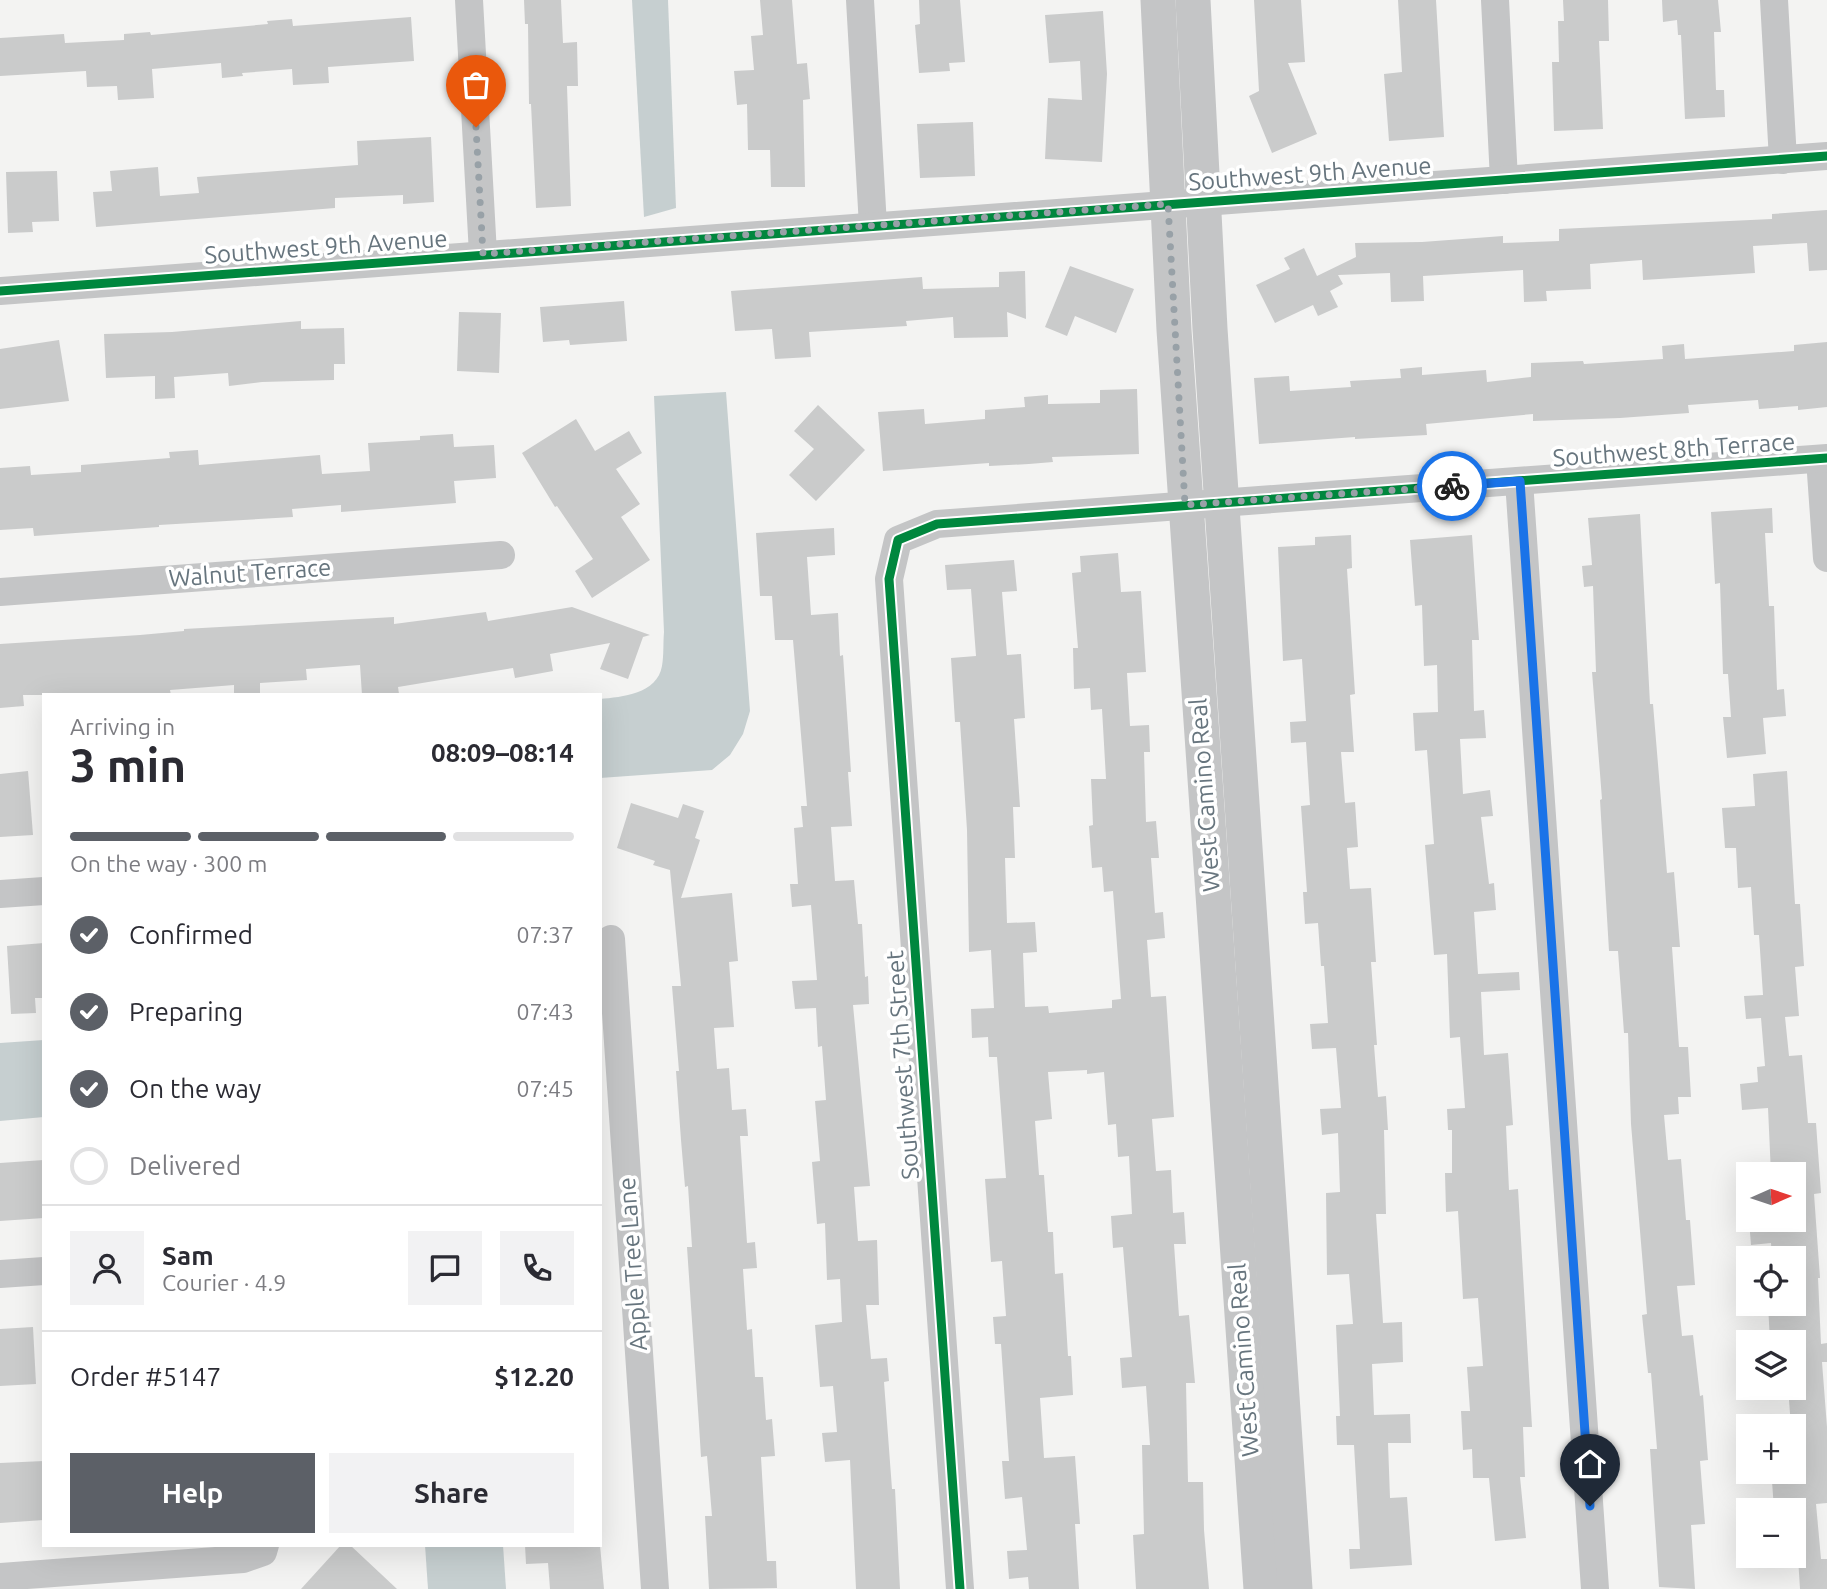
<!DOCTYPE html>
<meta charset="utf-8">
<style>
:root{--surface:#fff;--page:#f2f2f3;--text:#2b2b33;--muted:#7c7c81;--line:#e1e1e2;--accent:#5c6067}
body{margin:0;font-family:Ubuntu,sans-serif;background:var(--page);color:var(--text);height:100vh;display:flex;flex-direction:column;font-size:26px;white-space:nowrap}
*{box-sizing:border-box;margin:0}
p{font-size:23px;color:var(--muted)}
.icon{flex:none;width:38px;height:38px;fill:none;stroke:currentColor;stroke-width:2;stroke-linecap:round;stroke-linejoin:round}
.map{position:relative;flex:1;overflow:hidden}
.panel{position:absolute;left:42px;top:693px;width:560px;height:854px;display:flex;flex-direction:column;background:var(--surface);border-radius:0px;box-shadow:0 7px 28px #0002}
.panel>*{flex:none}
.needle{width:46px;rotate:87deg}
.fabs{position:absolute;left:1736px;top:1162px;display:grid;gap:14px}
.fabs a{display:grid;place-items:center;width:70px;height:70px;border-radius:0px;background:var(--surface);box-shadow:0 7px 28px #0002;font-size:35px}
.pin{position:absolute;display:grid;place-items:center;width:60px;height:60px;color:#fff;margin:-72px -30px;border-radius:50% 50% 50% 0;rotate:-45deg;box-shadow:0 0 7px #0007}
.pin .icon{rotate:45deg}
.courier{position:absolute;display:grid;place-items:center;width:70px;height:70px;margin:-35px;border:5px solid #1a73e8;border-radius:50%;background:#fff;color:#222;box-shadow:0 2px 9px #0007}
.summary em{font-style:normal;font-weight:700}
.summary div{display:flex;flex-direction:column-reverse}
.summary{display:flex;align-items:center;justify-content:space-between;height:119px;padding:0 28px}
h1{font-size:46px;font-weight:700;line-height:52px}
.bar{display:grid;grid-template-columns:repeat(4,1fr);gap:10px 7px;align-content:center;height:84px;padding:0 28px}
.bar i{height:9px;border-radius:5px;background:var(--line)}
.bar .selected{background:var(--accent)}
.bar p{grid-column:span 4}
.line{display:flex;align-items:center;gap:18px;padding:0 28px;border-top:2px solid var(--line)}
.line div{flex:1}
.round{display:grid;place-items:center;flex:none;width:74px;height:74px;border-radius:0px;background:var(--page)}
ol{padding:0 28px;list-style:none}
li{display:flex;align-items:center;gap:21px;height:77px}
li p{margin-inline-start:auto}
li .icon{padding:7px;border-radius:50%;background:var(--accent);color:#fff;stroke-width:4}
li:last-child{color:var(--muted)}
li i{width:38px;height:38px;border:4px solid var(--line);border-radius:50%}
.cta{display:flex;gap:14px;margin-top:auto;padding:14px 28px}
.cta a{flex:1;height:80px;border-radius:0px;background:var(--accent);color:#fff;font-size:28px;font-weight:700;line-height:80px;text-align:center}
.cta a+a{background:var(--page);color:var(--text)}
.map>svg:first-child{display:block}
</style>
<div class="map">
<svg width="1827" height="1589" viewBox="0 0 1827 1589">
<rect width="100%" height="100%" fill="#f3f3f2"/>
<g fill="#c6cfd0">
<path d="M632 0H668L676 208 644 217Z"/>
<path d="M726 392 750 711 743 734 730 755 712 770 600 778V699C622 697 657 694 662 666 664 655 663 643 664 632L654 396Z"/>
<path d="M44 1040V1117L0 1121V1043Z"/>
<path d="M425 1545H503L506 1589H428Z"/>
</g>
<g fill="#cacbcb">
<path d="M524 0H561L563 43 577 42 578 86H567L571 206 536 208 531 104H529L528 24H525Z"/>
<path d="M760 0H792L797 64 807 63 810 99 803 100 805 187H771L770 150H748L747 104 737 105 734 71 754 70 751 36 763 35Z"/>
<path d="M919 0H960L965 62 949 63 950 71 919 73 915 25 920 24Z"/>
<path d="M1254 0H1301L1305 62 1288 63 1317 134 1272 153 1249 96 1259 91Z"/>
<path d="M1398 0H1436L1444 137 1389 141 1384 74 1402 72Z"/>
<path d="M1563 0H1608L1609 41H1599L1603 129 1554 131 1552 62H1559L1558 21H1564Z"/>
<path d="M1662 0H1718L1721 32H1714L1716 90H1724L1725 117 1685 119 1681 35H1678L1677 20 1663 22Z"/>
<path d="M1103 11 1107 74 1102 162 1045 159 1048 98 1082 100 1080 61 1049 63 1045 15Z"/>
<path d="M411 17 414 61 328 67 329 83 293 85 292 69 242 73 243 76 222 78 221 63 152 69 154 98 118 100 117 86 87 87 86 71 0 76V38L64 34 65 43 124 40V34L150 32 151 35 268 24 267 21 292 19 293 26Z"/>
<path d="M973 122 975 176 920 178 917 124Z"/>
<path d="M431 137 434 202 403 204V195L335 198V208L96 227 93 192 112 191 110 171 158 167 160 196 199 193 197 177 358 165 357 141Z"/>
<path d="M57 171 59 221 32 222 33 232 8 233 6 172Z"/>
<path d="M1827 210V270L1809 271 1807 243 1753 246 1755 273 1643 280 1642 260 1590 264 1591 289 1546 291 1547 301 1524 302 1523 270 1423 276 1424 301 1391 302 1390 273 1338 275 1343 284 1330 291 1338 307 1318 316 1313 305 1275 323 1256 285 1290 269 1284 258 1304 248 1317 276 1356 257 1355 243 1422 242 1503 236V243L1559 241V229L1772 219V214Z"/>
<path d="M1070 266 1134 289 1116 333 1075 316 1067 336 1045 327Z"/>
<path d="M1025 271 1026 319 1007 312 1008 337 954 338 953 317 906 321 907 326 809 332 811 357 775 359 772 329 735 331 731 291 922 277 923 289 999 287V272Z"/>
<path d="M624 301 627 341 570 345 569 340 543 342 540 307Z"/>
<path d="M459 312 501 313 499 373 457 371Z"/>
<path d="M301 321V329L344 328 345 364H334V380L262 382 229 386 228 373 174 377 175 398 155 399V376L106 378 104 334 172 332Z"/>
<path d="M59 340 69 401 0 409V349Z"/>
<path d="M1827 342V407L1798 410V406L1759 409 1758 400 1688 405 1689 413 1620 418 1533 421V414L1426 424 1427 435 1355 439V437L1259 444 1254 378 1289 376 1290 391 1351 387 1350 381 1401 378 1400 369 1422 367V375L1486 370 1487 382 1531 377V363L1583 361 1584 364 1663 359 1662 346 1684 344 1685 359 1794 351V345Z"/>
<path d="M1137 389 1139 454 1052 457 1053 462 1029 464 989 466V463L883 471 878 412 924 409 925 424 985 419V410L1025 407 1024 397 1048 395V404L1100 403V390Z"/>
<path d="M818 405 865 450 816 501 789 475 814 449 794 431Z"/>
<path d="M576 419 595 451 629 431 642 453 616 469 640 504 621 517 650 560 592 598 575 571 593 559 557 506 555 507 522 453Z"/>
<path d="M453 434 454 447 494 445 496 478 454 481 456 503 341 512V505L292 509 293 517 159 525V527L34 536 33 528 0 530V468L30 466 31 475 81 472V465L170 458 169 452 198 450 199 465 320 455 322 474 370 471 368 443 420 440V436Z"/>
<path d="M1772 508 1773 533H1765L1769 606H1774L1777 690 1784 689 1786 716 1763 718 1766 754 1727 758 1723 717H1731L1728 674H1723L1720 583 1715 584 1711 512Z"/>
<path d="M1640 514 1650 704H1653L1667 873 1674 872 1680 947H1672L1679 1047H1688L1691 1097H1678L1679 1114 1664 1115 1668 1160 1681 1159 1686 1220H1690L1695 1285 1677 1286 1682 1336 1693 1335 1700 1396 1703 1395 1708 1460 1700 1461 1705 1524 1691 1525 1695 1589 1659 1587 1650 1449H1657L1651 1373H1648L1642 1315 1647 1314 1631 1124 1628 1033H1624L1618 951H1609L1600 800 1602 799 1592 672H1596L1593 586 1584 587 1582 566 1592 565 1588 518Z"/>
<path d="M834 528 835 555 807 557 811 615 838 613 840 656 843 655 851 772H848L852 826 831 827 835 881 854 880 858 924H862L865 977 868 976 869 1004 853 1005 870 1186 854 1187 858 1241 877 1240 879 1305H866L871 1359 887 1358 889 1381 884 1382 892 1489H895L900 1589H856L850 1460 825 1462 822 1433 837 1432 833 1386 820 1387 815 1325 842 1322 840 1279 827 1280 825 1223 817 1224 812 1162 820 1161 815 1101 826 1100 822 1046 818 1047 816 1008 795 1009 792 981 817 980 811 905 792 907 790 884H798L794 828 803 827 801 806H807L793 640H775L772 596H760L756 533Z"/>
<path d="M1351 535 1352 568 1347 569 1355 694 1350 695 1354 752H1341L1345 803 1355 802 1358 847 1347 848 1350 889 1371 888 1376 962H1371L1377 1045H1374L1378 1097 1386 1096 1388 1130H1384L1386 1214H1376L1383 1323 1402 1322 1403 1362 1372 1364 1374 1415 1410 1414 1411 1443H1388L1390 1498 1407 1497 1412 1565 1350 1569 1349 1549H1360L1354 1445H1337L1336 1416H1340L1336 1325 1353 1324 1349 1274 1327 1275 1326 1193 1340 1192 1338 1133 1322 1135 1320 1109 1341 1108 1336 1048 1312 1049 1310 1024 1328 1023 1324 966H1321L1318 923 1305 924 1303 892H1307L1301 806 1310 805 1306 742 1291 743 1290 722 1306 721 1302 659 1283 661 1278 547 1315 545V537Z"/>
<path d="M1472 535 1479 640H1472L1474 711 1484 710 1486 738 1460 739 1463 794 1490 790 1493 816 1481 817 1489 884 1494 883 1496 910 1474 912 1478 974 1519 972 1520 990 1481 992 1484 1055 1508 1053 1513 1125 1506 1126 1509 1190 1518 1189 1532 1427H1523L1525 1477H1520L1526 1538 1495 1541 1489 1478H1473L1472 1449 1463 1450 1461 1411H1470L1467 1367 1483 1366 1478 1298 1463 1299 1458 1211 1446 1212 1445 1173H1452V1130H1448L1447 1109 1465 1108 1460 1037 1450 1038 1447 954 1434 955 1425 845 1434 844 1427 750 1415 751 1413 713 1438 712 1437 665 1424 666 1422 605 1415 606 1410 540Z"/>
<path d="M1118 553 1121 592 1141 591 1146 672 1127 673 1130 726 1149 725 1150 752H1144L1146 822 1156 821 1159 858H1151L1155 913 1163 912 1165 938 1147 940 1151 997 1166 996 1174 1117 1152 1119 1156 1171 1171 1170 1173 1213 1184 1212 1186 1244H1174L1179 1316 1189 1315 1195 1383H1186L1188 1482H1203L1204 1530 1209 1589H1136L1133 1535 1144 1534 1142 1445H1150L1146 1386 1122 1388 1120 1358 1132 1357 1123 1247 1113 1248 1111 1216 1132 1214 1129 1156 1118 1157 1116 1124 1108 1125 1104 1072 1087 1074V1070L1048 1072 1052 1119 1035 1121 1039 1175H1044L1048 1232H1053L1055 1274 1063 1273 1068 1356H1071L1073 1395 1040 1398 1044 1458 1075 1456 1080 1524H1075L1079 1589H1029L1028 1577 1009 1579 1007 1551 1027 1550 1022 1497 1005 1499 1002 1461H1009L1001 1344H995L993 1317 1006 1316 1002 1261 991 1262 985 1179 1006 1178 997 1057H989L988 1037 972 1038 971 1009 994 1008 991 950 969 952 967 830 960 722H955L951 658 976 656 971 589 947 590 945 565 1014 560 1017 591 1002 592 1007 655 1021 654 1025 718 1014 719 1020 807H1013L1015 858H1005L1007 923 1035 922 1037 952 1023 953 1025 1007 1048 1006 1049 1013 1112 1008V1000L1121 999 1113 891 1104 892 1102 867 1092 868 1089 826 1093 825 1091 779H1106L1102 709 1091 710 1090 688 1074 689 1073 648H1078L1072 573 1081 572 1080 556Z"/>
<path d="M572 607 650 635 643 637 628 679 600 669 610 643 550 654 553 671 515 678 513 668 398 687 399 694 362 695 360 665 306 669 307 680 260 683V693L234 695V685L170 690 171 695H23L24 706 0 708V644L140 635 184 631V629L394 617V624L486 612 488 621Z"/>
<path d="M28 771 33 835 0 837V774Z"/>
<path d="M1787 771 1795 904H1800L1804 966 1795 967 1799 1016 1785 1017 1789 1056 1802 1055 1808 1123H1816L1821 1193 1814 1194 1820 1278H1818L1821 1344 1827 1343V1362H1822L1827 1427V1503L1816 1504 1821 1559H1827V1589H1800L1797 1542 1794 1543V1510H1774L1772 1481 1794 1479V1426H1791L1788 1388H1794V1342H1770L1768 1304H1794V1258H1772L1771 1243 1751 1245 1749 1220H1794V1174H1771L1768 1108 1742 1110 1740 1084 1758 1082 1757 1067 1765 1066 1761 1018 1746 1019 1744 996 1763 995 1759 935H1754L1751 887 1738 888 1736 848H1725L1722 808 1755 806 1753 774Z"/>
<path d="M631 803 678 818 683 804 704 811 695 838 700 840 681 898 732 893 738 961 729 962 734 1027 714 1028 717 1069 729 1068 732 1110 746 1109 748 1136H740L747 1243 755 1242 757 1268 743 1269 747 1330 752 1329 755 1377H763L766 1420 772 1419 775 1456 761 1457 767 1561H776L777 1588 709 1589 705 1516H712L707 1456 701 1457 699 1425 687 1247H692L688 1186 685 1187 681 1140 676 1071H679L672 986H681L670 870 653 865 655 861 617 848Z"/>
<path d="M44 943V998H35L36 1013 11 1014 7 946Z"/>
<path d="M44 1160V1218L0 1221V1163Z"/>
<path d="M33 1327 36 1384 0 1386V1329Z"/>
<path d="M44 1461V1520L0 1523V1463Z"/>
<path d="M341 1545H350L397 1589H301Z"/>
<path d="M525 1545H600L604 1589H550L548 1563 526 1564Z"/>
</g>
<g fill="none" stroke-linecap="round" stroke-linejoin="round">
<g stroke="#c4c5c6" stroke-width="28">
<path d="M469 0 483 254"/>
<path d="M860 0 873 226"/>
<path d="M1495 0 1504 180"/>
<path d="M1774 0 1783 160"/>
<path d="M0 291 1827 156"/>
<path d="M1820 459 1827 558"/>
<path d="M1519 481 1595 1589"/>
<path d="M0 592 501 555"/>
<path d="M0 894 44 891"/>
<path d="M611 939 655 1589"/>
<path d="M0 1274 44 1271"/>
<path d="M0 1577 243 1559 263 1552 265 1545"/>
<path d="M960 1589 889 579 898 540 937 524 1827 458"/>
</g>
<g stroke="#c4c5c6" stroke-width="35">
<path d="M1158 0 1174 330 1261 1589"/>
<path d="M1193 0 1210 329 1295 1589"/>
</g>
<defs>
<g id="cycleway">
<path d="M0 291 1827 156"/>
<path d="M960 1589 889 579 898 540 937 524 1827 458"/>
</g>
</defs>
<use href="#cycleway" stroke="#fff" stroke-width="13"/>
<use href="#cycleway" stroke="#00873e" stroke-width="9"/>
</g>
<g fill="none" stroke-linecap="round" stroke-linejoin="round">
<path stroke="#98a1a7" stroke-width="7" stroke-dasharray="0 12.6" d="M476 127 483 254 1168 204 1185 505 1452 486"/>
<path stroke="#1a73e8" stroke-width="9" d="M1452 486 1520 481 1590 1506"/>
</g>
<g text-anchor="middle" stroke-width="7" stroke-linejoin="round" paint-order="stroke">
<g font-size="24" fill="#67757e" stroke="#fff">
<text transform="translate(1310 174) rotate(-4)" y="8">Southwest 9th Avenue</text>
<text transform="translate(326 247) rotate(-4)" y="8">Southwest 9th Avenue</text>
<text transform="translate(1674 450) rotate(-4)" y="8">Southwest 8th Terrace</text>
<text transform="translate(250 573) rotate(-4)" y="8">Walnut Terrace</text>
<text transform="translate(1205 795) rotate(-94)" y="8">West Camino Real</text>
<text transform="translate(903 1065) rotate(-94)" y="8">Southwest 7th Street</text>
<text transform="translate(633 1264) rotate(-94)" y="8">Apple Tree Lane</text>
<text transform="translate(1244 1360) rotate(-94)" y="8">West Camino Real</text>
</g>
</g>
</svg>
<div class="fabs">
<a><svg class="needle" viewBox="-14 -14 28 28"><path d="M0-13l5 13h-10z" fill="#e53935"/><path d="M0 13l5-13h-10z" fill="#7c7c81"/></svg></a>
<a><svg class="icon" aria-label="locate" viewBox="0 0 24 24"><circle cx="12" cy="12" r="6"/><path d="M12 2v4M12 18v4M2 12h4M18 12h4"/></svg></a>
<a><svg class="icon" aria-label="layers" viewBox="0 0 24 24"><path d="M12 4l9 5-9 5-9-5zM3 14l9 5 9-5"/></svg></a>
<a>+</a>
<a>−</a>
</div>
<div class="pin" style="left:476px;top:127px;background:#ea580c"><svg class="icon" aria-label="bag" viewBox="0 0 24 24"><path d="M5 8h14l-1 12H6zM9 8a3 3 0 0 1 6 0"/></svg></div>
<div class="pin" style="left:1590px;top:1506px;background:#1f2937"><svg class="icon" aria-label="home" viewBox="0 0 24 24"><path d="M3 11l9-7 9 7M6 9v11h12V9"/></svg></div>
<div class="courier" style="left:1452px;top:486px"><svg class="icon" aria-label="bike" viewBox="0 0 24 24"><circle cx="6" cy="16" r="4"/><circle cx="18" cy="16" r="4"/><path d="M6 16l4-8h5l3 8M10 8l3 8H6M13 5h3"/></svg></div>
<section class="panel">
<div class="summary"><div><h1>3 min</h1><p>Arriving in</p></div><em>08:09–08:14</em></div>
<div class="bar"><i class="selected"></i><i class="selected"></i><i class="selected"></i><i></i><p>On the way · 300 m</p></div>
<ol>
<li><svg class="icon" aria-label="check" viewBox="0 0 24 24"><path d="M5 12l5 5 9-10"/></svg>Confirmed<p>07:37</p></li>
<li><svg class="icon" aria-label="check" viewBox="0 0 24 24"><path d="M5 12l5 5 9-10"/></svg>Preparing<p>07:43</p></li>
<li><svg class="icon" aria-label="check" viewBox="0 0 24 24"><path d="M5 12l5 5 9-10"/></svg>On the way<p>07:45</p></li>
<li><i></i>Delivered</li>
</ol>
<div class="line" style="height:126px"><a class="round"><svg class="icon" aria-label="person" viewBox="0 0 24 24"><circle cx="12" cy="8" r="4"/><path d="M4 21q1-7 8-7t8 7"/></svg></a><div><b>Sam</b><p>Courier · 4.9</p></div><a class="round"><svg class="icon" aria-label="chat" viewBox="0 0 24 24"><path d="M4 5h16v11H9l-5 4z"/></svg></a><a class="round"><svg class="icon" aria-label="phone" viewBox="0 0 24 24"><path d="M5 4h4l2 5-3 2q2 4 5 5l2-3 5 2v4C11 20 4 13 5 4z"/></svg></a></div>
<div class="line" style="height:91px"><div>Order #5147</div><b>$12.20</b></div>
<div class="cta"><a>Help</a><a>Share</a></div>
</section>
</div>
